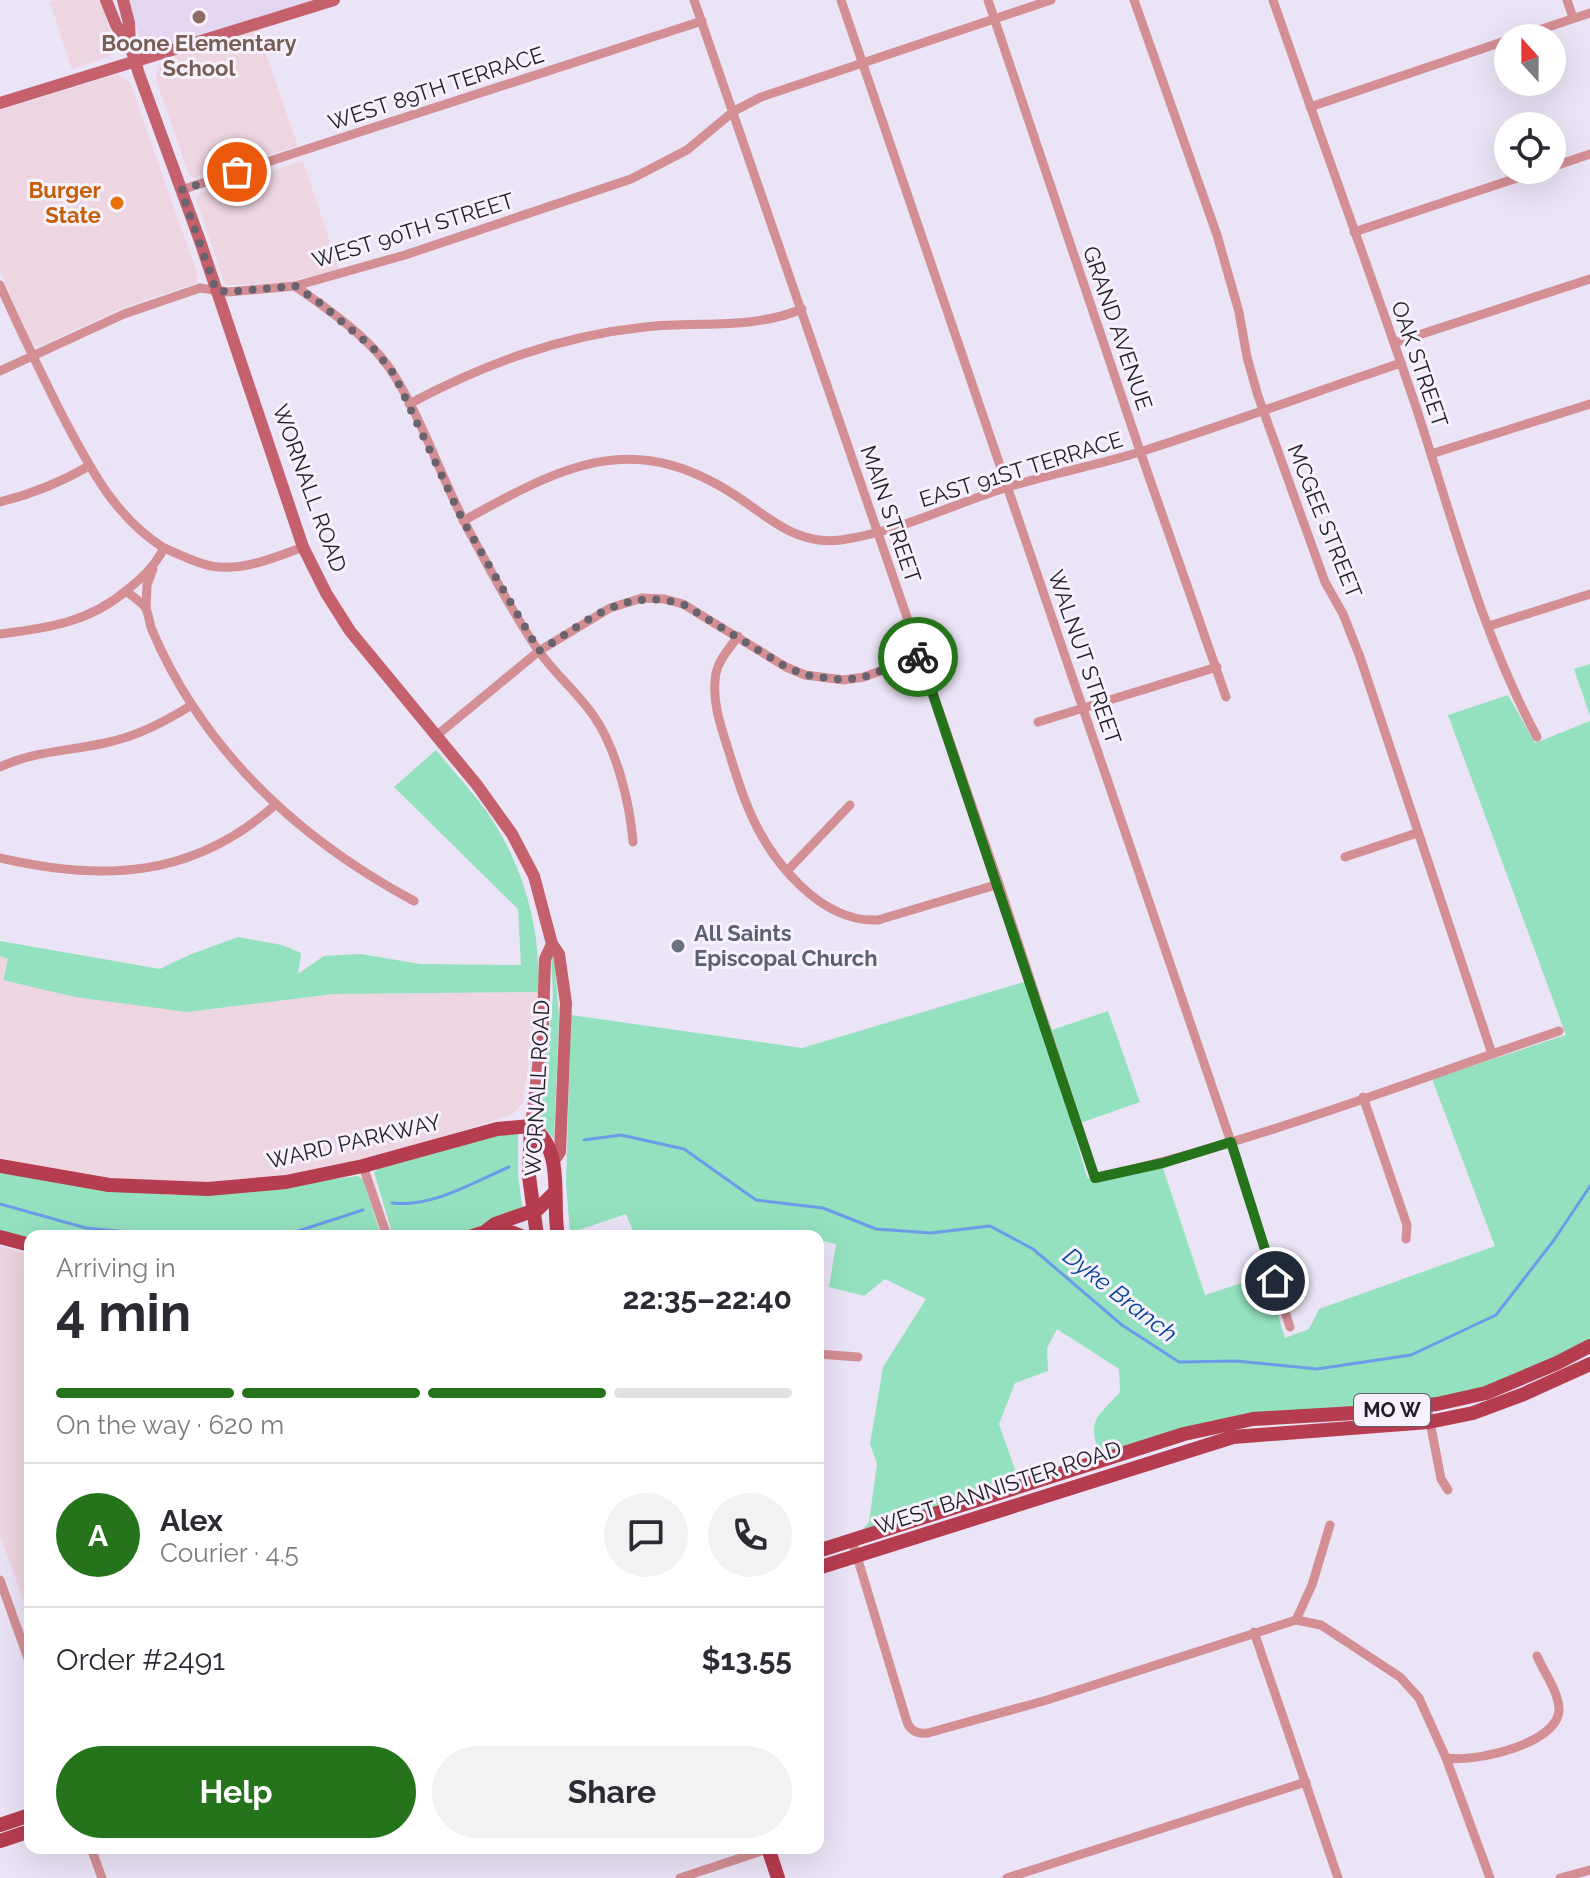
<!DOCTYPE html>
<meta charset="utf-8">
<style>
:root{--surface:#fff;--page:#f2f2f3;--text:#2b2b33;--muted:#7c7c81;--line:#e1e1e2;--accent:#25741b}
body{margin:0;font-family:Raleway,sans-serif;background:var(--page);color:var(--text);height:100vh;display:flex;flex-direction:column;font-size:30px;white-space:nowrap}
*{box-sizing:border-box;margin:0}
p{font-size:26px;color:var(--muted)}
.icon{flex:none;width:44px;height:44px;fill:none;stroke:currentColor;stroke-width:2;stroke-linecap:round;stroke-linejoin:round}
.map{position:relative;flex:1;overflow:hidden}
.side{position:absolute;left:24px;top:1230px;width:800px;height:624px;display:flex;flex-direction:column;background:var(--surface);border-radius:16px;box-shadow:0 8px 32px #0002}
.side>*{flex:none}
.needle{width:52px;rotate:339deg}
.fabs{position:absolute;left:1494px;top:24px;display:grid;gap:16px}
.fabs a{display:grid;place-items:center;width:72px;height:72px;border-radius:50%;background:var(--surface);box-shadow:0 8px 32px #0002;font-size:40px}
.pin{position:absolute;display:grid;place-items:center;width:68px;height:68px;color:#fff;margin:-34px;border:4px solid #fff;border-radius:50%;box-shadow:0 2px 8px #0007}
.courier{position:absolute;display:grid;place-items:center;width:80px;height:80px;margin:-40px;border:6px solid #25741b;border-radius:50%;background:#fff;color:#222;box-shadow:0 2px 10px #0007}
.summary em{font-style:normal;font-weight:700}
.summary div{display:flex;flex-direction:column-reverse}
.summary{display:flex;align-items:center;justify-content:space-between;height:136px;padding:0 32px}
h1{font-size:52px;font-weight:700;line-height:60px}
.bar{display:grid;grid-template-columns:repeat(4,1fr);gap:12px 8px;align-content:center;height:96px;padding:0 32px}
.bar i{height:10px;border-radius:6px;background:var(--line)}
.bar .on{background:var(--accent)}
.bar p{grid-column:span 4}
.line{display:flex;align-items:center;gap:20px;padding:0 32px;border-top:2px solid var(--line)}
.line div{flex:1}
.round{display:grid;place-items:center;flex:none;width:84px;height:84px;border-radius:42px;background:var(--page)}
.primary-button{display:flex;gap:16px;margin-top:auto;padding:16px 32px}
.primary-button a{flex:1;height:92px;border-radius:48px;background:var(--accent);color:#fff;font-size:32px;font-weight:700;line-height:92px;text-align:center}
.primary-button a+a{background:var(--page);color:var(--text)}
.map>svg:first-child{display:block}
</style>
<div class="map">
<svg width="1590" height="1878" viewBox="0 0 1590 1878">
<rect width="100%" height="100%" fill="#ebe3f6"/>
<g fill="#edd5e1">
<path d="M58 0H100L115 45 110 56 72 69 50 2Z"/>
<path d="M257 28 298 146 193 178 189 175 156 80 158 66 163 61Z"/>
<path d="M118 74 130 83 198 276 196 283 123 308 40 346H36L30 341 0 270V110Z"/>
<path d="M303 161 339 269 284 283 229 285 224 282 196 199 198 194Z"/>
<path d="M0 956 8 958 3 979 187 1012 334 994 538 992 523 1102 513 1114 456 1133 329 1168 269 1179 196 1183 128 1182 0 1159Z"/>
<path d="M0 1246 30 1255V1619L0 1535Z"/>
</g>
<path fill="#e2d6f0" d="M127 0H317L214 33 150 48H145L141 42Z"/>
<g fill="#94e1bf">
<path d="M1590 664V716L1574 669Z"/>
<path d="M1508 695 1535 743 1590 721V1341L1507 1379 1475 1390 1438 1398 1342 1408 1100 1454C1086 1420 1098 1417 1120 1392L1119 1369 1057 1329 1047 1348 1048 1371 1015 1383 999 1424 1019 1481 863 1529 869 1522 877 1464 870 1444 883 1367 926 1299 885 1279 864 1296 829 1287 836 1244 818 1240V1236H800L777 1231 776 1236H635L626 1214 570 1233 566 1183 571 1015 802 1048 1034 979 1052 1030 1108 1011 1140 1102 1072 1126 1087 1177 1095 1183 1163 1168 1205 1295 1266 1275 1285 1338 1309 1329 1319 1309 1495 1246 1432 1079 1566 1035 1448 715Z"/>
<path d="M436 750C453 771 472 791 487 812 523 864 542 930 538 992L334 994 187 1012 75 997 3 980 8 959 0 956V941L160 969 189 955 238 937 282 945 301 953 298 974 324 956 361 954 420 964 521 965 518 909 394 787Z"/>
<path d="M554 952 559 1017 554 1139 538 1121V1117L553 997 551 953Z"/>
<path d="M509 1132 518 1134V1175L523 1212 450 1236H393L374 1172 379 1168Z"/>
<path d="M0 1171 93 1189 175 1195H214L357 1176 363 1179 381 1236H30V1240L0 1232Z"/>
</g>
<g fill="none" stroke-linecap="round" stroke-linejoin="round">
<g stroke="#6c9ce9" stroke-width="3">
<path d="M584 1140 621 1135 684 1149 756 1200 823 1208 876 1229 931 1233 990 1226 1033 1249 1122 1325 1179 1362 1236 1361 1317 1369 1411 1355 1496 1315 1554 1240 1590 1186"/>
<path d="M392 1203C432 1208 474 1182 509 1167"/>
<path d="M0 1204 86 1228 173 1236"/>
<path d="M235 1236 295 1232 363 1210"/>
</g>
<g stroke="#d38f94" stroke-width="9">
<path d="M694 0 999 884 1095 1178C1253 1143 1406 1083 1559 1031"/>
<path d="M841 0 1231 1142 1290 1327"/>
<path d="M988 0 1140 451 1226 697"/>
<path d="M1134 0 1217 235 1239 312 1247 357 1258 396 1325 582 1343 614 1360 657 1492 1054"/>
<path d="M1273 0C1320 136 1370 271 1416 407 1452 517 1482 635 1537 737"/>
<path d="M1567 0 1573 18"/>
<path d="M1515 38 1590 13"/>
<path d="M1310 107 1508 40"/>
<path d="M1552 167 1590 154"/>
<path d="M181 190 702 21"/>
<path d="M1354 232 1541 170"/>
<path d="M0 285C19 328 40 371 61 413 88 464 113 516 164 548"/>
<path d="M295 286C328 309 373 340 394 375 426 426 444 487 474 540 494 577 514 615 538 650 554 673 577 692 593 715 616 747 630 803 633 842"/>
<path d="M1394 343 1590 279"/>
<path d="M0 371 124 314 200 288 228 292 295 286 405 255 631 179 687 150 734 111 761 97 1051 0"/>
<path d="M409 404C484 364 560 336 645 327 699 321 752 330 802 309"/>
<path d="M1431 454 1590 404"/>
<path d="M0 502C32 494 60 483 89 466"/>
<path d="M463 521C569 462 638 426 748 504 777 525 803 545 841 540 899 532 953 504 1008 487 1053 473 1099 465 1143 451 1230 423 1315 392 1401 363"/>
<path d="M126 591C132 596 140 601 145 607 149 613 149 623 152 630 163 656 177 682 192 705 248 791 325 853 414 901"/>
<path d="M146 609 147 585 153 569"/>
<path d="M1489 626 1590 594"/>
<path d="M0 634C48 628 90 622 127 590 143 577 154 567 164 548 179 554 195 563 211 566 241 572 276 557 303 547"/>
<path d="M738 636C730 648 719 659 716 673 711 700 721 727 729 752 735 772 741 791 749 810 770 860 820 923 878 920L999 884"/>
<path d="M1038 722 1217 667"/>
<path d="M436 736 539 651 610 608 642 598 664 599 683 604 786 667 805 675 844 680 864 677 920 656"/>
<path d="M0 767C34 751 69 751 105 743 138 736 164 722 192 705"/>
<path d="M1345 857 1417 833"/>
<path d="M0 858C102 882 193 878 275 805"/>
<path d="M788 870 850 805"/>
<path d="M1363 1097 1407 1225 1406 1239"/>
<path d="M363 1166 387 1236"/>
<path d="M818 1354 858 1357"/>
<path d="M1427 1406 1441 1479 1448 1490"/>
<path d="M852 1540 907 1722C911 1732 918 1734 928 1733L1047 1700 1296 1620 1312 1585 1330 1525"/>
<path d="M0 1580 30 1664"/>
<path d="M1296 1620 1321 1625 1400 1677 1419 1698 1446 1758 1490 1878"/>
<path d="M1254 1632 1338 1878"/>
<path d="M1446 1758C1472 1763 1560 1744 1559 1709 1558 1690 1544 1673 1537 1656"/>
<path d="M91 1848 102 1878"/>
<path d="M680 1878 768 1849"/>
<path d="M1007 1878 1306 1782"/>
<path d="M1560 1878 1590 1870"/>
</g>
<g stroke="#c4616c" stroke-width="12">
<path d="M106 0 116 25 130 45"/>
<path d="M123 0 129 23 130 45 139 74 200 241 303 547 326 593 350 631 477 785 512 834 534 876 552 944 559 954 566 1003 560 1152 555 1159"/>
<path d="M0 103 334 0"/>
<path d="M531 1126 543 1024 545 959 552 944"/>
</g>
<g stroke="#b63c4f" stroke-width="14">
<path d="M531 1126 529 1176 537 1236"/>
<path d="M0 1166 109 1185 208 1189 286 1182 363 1166 497 1129 531 1126C566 1151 551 1199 558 1236"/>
<path d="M486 1231 495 1224 538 1209 554 1193"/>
<path d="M472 1236C489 1230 505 1228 521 1236"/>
<path d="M0 1237 30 1245"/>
<path d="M818 1551 1184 1434 1253 1419 1371 1412 1437 1404 1486 1393 1557 1363 1590 1346"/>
<path d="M818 1568 1233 1437 1429 1422 1473 1413 1524 1394 1590 1364"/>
<path d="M0 1825 30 1815"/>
<path d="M0 1841 30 1831"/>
<path d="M768 1848 778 1878"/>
</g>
</g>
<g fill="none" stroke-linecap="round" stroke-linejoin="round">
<path stroke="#68636e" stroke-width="8" stroke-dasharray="0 14.4" d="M237 172 181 190 216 290 228 292 295 286 320 303 374 349 394 374 463 521 539 651C589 621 621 587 683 604L786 667 805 675 844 680 864 677 918 657"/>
<path stroke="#25741b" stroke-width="10" d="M918 657 920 656 1095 1178 1163 1163 1231 1142 1275 1281"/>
</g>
<circle fill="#8d6e63" stroke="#f7f1fd" stroke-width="3" cx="199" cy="17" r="8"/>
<circle fill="#e8710a" stroke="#f7f1fd" stroke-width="3" cx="117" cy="203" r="8"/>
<circle fill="#6b7280" stroke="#f7f1fd" stroke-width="3" cx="678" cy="946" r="8"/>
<g text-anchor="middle" stroke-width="6" stroke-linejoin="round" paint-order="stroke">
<rect fill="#f7f1fd" stroke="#625d66" stroke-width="2" x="1354" y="1394" width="76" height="32" rx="6"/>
<g font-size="20" font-weight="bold" fill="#221e25">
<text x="1392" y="1417">MO W</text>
</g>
<g font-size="22" font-weight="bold" fill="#785e54" stroke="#f7f1fd">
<text x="199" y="51">Boone Elementary<tspan x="199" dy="25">School</tspan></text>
</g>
<g font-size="22" fill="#221e25" stroke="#f7f1fd">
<text transform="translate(436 88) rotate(-18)" y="8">WEST 89TH TERRACE</text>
<text transform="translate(413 230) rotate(-17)" y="8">WEST 90TH STREET</text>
<text transform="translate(1118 328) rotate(71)" y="8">GRAND AVENUE</text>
<text transform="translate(1420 364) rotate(71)" y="8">OAK STREET</text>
<text transform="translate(1021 469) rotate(-17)" y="8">EAST 91ST TERRACE</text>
<text transform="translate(310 488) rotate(70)" y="8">WORNALL ROAD</text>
<text transform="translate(891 514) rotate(71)" y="8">MAIN STREET</text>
<text transform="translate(1325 521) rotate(68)" y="8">MCGEE STREET</text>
<text transform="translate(1085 657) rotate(71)" y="8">WALNUT STREET</text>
<text transform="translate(537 1088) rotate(-87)" y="8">WORNALL ROAD</text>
<text transform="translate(354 1141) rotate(-13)" y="8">WARD PARKWAY</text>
<text transform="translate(998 1487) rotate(-18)" y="8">WEST BANNISTER ROAD</text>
</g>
<g font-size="22" font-weight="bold" fill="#c56008" stroke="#f7f1fd" text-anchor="end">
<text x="101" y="198">Burger<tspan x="101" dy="25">State</tspan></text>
</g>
<g font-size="22" font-weight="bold" fill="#5b616d" stroke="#f7f1fd" text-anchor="start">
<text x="694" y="941">All Saints<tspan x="694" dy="25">Episcopal Church</tspan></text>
</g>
<g font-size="24" font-style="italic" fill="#03439b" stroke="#f7f1fd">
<text transform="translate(1120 1295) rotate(38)" y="8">Dyke Branch</text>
</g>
</g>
</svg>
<div class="fabs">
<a><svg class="needle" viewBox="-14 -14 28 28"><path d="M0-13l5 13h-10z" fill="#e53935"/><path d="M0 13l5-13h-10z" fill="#7c7c81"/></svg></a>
<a><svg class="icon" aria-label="locate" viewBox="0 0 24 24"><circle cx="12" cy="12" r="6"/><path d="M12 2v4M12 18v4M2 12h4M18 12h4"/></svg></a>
</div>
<div class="pin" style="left:237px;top:172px;background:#ea580c"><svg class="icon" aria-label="bag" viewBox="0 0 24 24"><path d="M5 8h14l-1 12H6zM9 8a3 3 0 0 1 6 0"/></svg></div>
<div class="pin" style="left:1275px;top:1281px;background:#1f2937"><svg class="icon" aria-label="home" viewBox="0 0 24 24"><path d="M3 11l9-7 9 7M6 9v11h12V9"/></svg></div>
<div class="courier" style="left:918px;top:657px"><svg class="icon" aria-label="bike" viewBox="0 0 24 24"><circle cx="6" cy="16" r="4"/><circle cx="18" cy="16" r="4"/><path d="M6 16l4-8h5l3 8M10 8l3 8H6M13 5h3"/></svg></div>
<section class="side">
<div class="summary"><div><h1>4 min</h1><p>Arriving in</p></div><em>22:35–22:40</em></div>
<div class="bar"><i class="on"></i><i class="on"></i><i class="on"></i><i></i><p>On the way · 620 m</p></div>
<div class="line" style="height:144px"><b class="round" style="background:var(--accent);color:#fff">A</b><div><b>Alex</b><p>Courier · 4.5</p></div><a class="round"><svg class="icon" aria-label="chat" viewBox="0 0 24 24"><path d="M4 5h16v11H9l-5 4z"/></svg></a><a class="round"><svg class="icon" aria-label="phone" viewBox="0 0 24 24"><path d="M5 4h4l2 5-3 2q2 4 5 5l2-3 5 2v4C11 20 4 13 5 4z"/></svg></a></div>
<div class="line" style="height:104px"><div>Order #2491</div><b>$13.55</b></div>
<div class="primary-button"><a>Help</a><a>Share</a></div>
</section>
</div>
